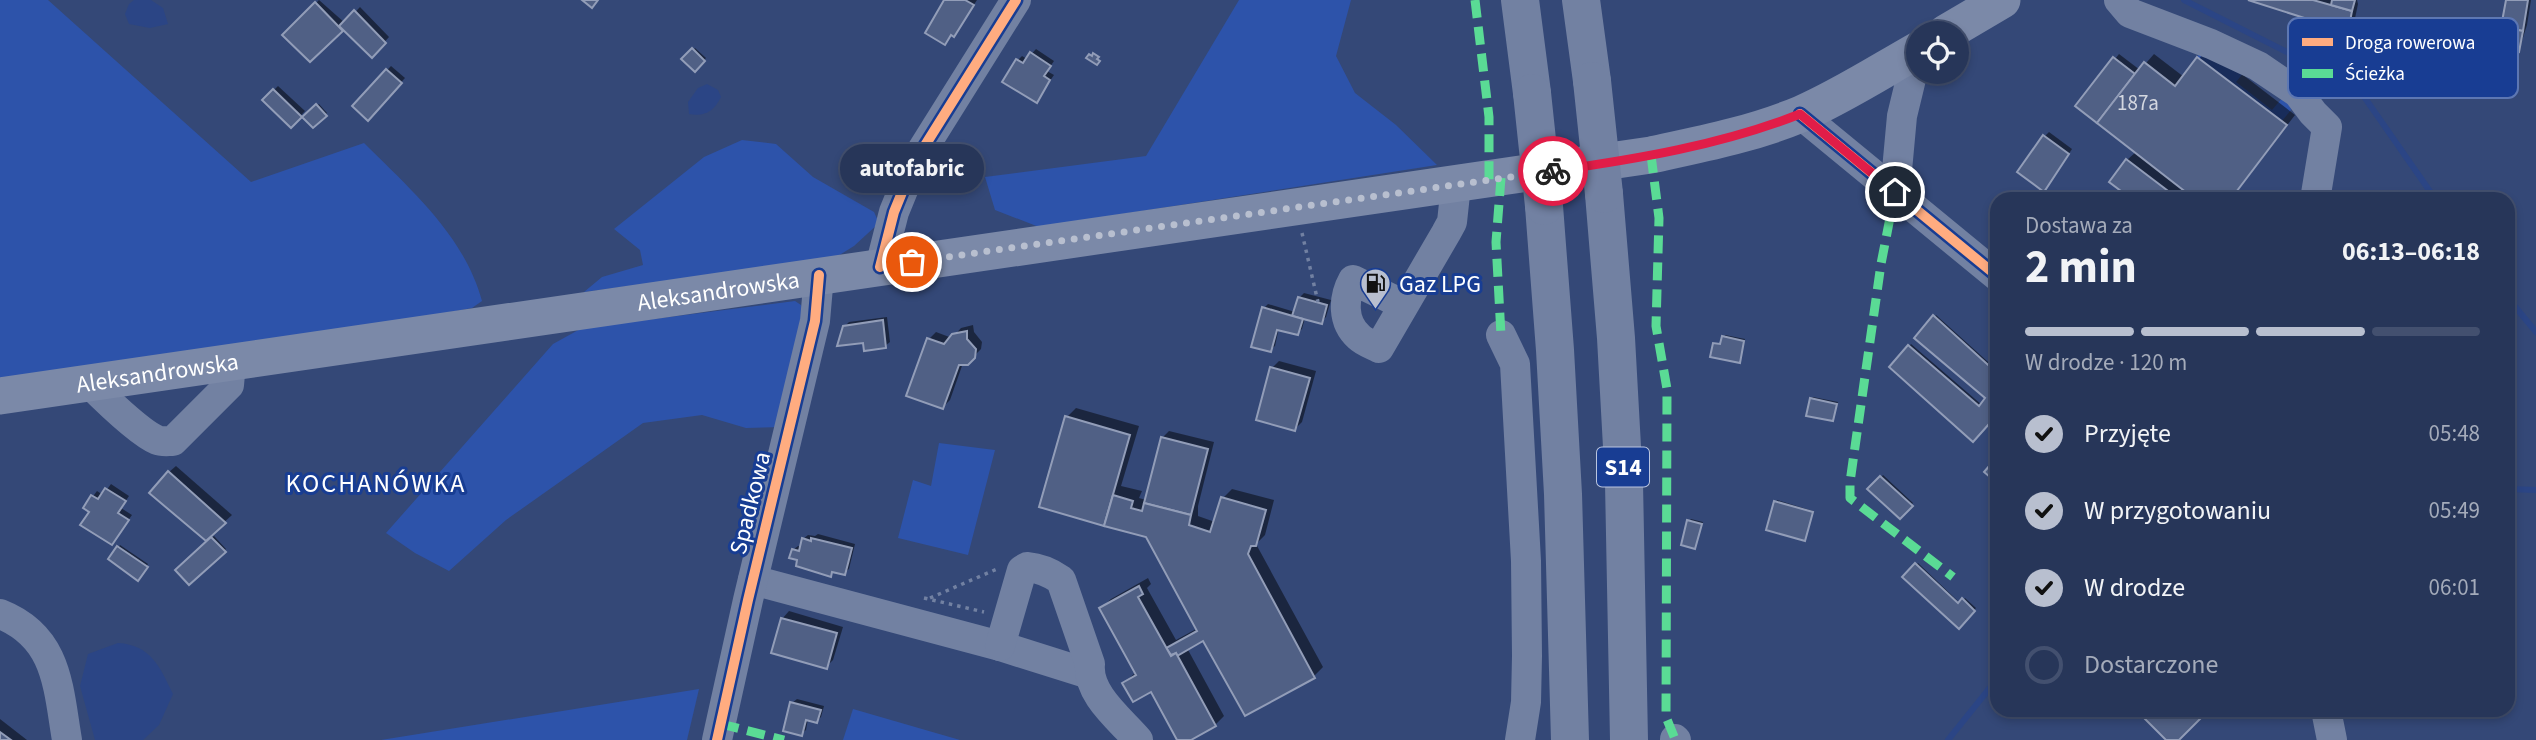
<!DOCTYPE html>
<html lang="pl">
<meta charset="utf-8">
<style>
:root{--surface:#273659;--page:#2f3e5f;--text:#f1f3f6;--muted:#a4abba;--line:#43506f;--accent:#b8bfcf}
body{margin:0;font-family:"Source Sans 3",sans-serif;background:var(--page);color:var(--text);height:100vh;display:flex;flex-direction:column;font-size:26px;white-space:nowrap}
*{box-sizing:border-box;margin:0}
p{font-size:23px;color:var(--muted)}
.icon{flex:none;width:38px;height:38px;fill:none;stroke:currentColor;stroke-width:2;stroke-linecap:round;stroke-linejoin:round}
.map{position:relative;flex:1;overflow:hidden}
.panel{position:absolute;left:1990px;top:192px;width:525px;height:525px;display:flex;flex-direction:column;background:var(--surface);border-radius:21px;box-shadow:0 4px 10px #0003,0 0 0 2px var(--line)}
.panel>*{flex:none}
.tools{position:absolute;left:1906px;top:21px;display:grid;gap:14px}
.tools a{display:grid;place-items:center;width:63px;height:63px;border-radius:50%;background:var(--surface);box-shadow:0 4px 10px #0003,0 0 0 2px var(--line);font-size:35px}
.pin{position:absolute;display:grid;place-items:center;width:60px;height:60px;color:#fff;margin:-30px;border:4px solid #fff;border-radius:50%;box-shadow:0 2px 7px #0007}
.courier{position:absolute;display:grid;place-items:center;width:70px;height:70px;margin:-35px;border:5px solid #e11d48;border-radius:50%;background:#fff;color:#222;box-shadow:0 2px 9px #0007}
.bubble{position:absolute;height:49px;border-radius:24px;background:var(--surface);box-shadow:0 4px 10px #0003,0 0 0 2px var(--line);font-size:23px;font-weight:700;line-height:49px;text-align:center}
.head em{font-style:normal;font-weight:700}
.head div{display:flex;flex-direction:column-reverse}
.head{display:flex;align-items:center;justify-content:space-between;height:119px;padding:0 35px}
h1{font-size:46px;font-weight:700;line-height:52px}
.bar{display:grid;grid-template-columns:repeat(4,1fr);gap:10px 7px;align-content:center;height:84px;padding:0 35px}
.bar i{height:9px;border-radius:5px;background:var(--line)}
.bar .selected{background:var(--accent)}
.bar p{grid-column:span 4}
ol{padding:0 35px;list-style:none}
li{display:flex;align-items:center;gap:21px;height:77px}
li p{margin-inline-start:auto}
li .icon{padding:7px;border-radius:50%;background:var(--accent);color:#111;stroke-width:4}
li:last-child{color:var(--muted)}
li i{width:38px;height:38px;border:4px solid var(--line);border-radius:50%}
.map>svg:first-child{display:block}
</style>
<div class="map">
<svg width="2536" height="740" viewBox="0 0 2536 740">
<rect width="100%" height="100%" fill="#344877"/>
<g fill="#2d53aa">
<path d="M0 0H48L251 182 364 143C410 189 464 235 482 301L472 308 268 346 0 385Z"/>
<path d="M1239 0H1351L1336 56 1355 93 1396 125 1437 165 1039 227 995 210 985 177 1146 156Z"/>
<path d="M2202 49 2246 70 2236 82 2272 110 2283 97 2290 102 2291 110 2282 121 2197 57Z"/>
<path d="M742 140 776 144 813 177 874 212 879 223 854 246 833 259 584 292 602 277 643 265 640 250 614 229 704 157Z"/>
<path d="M795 301 801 305 807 320 784 427 746 428 702 415 643 423 506 520 449 571 415 553 386 533 553 344 582 328Z"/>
<path d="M939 443 995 450 968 555 898 538 913 480 931 486Z"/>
<path d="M699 689 687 740H381Z"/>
<path d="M853 709 960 740H843Z"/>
</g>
<g fill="#2b4585">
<path d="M134 0H151L163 8 168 24 150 28 129 24 125 14 129 4Z"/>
<path d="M707 84 718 90 721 97C714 111 705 117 689 114L688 102 698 88Z"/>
<path d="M118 643C151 645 160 667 173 694L159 725 143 740H95L80 686 88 654Z"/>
</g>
<g fill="#0007">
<path d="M319 0 345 23 360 7 389 37 372 56 343 28 310 60 285 35Z"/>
<path d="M946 0H977L954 35Z"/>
<path d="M2250 0H2357L2358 4 2354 23 2347 30Z"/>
<path d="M2508 0H2531L2527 25 2519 50 2510 29Z"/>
<path d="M695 48 706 58 695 70 684 59Z"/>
<path d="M2208 48 2295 115 2230 200H2136L2127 160 2137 151 2078 106 2119 54 2140 70 2154 54 2184 77Z"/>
<path d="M1036 49 1054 61 1047 71 1054 75 1036 101 1018 60 1022 56 1027 59Z"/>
<path d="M391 66 405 78 368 118 354 106Z"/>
<path d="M278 86 305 111 291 126 264 100Z"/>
<path d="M319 104 327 113 313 126 304 117Z"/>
<path d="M2049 132 2072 149 2048 186 2045 136Z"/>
<path d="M1304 293 1331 300 1326 317 1321 322 1305 318 1302 329 1297 333 1279 328 1275 346 1270 350 1264 308 1268 304 1295 312 1299 298Z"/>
<path d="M1936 315 1997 370V412L1973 440 1892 367 1911 344 1982 405 1988 398 1917 337Z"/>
<path d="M887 317 890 342 885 346 865 341 844 327 849 322Z"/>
<path d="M973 325 974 332 982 342 981 349 967 363H963L950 400 943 407 929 339 936 332 952 338 961 328Z"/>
<path d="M1725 335 1745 339 1739 361 1715 344 1722 343Z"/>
<path d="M1279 361 1316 371 1302 422 1295 429 1272 368Z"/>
<path d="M1813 397 1838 402 1832 420 1811 399Z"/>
<path d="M1076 408 1139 426 1121 486 1142 491 1139 498 1146 500 1162 438 1169 431 1214 442 1198 506V516L1215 522 1223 498 1232 489 1274 500 1265 535 1256 544 1323 667 1314 676 1204 639 1187 648 1224 716 1215 725 1188 740H1179L1152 690 1124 683 1136 672 1101 608 1111 599 1148 578 1151 584 1147 588 1176 640 1198 628 1147 535 1041 506 1067 417Z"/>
<path d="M176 466 232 515 206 539 169 472Z"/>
<path d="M1883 475 1913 503 1900 517 1870 489Z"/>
<path d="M111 484 129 496 121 508 132 515 112 543 91 511 85 507 97 491 103 495Z"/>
<path d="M1777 500 1813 511 1806 537 1776 502Z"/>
<path d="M1691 519 1703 522 1695 547 1689 521Z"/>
<path d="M818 534 855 544 849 569 844 573 834 571 830 575 799 559 793 550 798 546 801 547 803 539 808 535 815 536Z"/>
<path d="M214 536 226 549 189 583 177 570Z"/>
<path d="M120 545 148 564 140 577 110 559Z"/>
<path d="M1918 563 1960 603 1965 598 1976 608 1959 627 1905 577Z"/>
<path d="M789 611 843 627 833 660 826 667 782 619Z"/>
<path d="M797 699 824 706 821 717 817 721 808 719 806 730 801 734 792 703Z"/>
<path d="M0 719 27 740H0Z"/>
</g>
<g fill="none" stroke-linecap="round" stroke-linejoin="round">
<g stroke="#2b4585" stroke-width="6">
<path d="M2184 0 2358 88 2436 200"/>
<path d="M2508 298 2536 332"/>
<path d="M2508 489 2536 490"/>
<path d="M1948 740 1997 679"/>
</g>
</g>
<g fill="#506085" stroke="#929db8" stroke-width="2">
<path d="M582 0H598L592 8Z"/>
<path d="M944 0H965L974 5 954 37 951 35 945 45 925 33Z"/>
<path d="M2248 0H2313L2352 11 2348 32Z"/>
<path d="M2332 0H2355L2352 11 2331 5Z"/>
<path d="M2506 0H2528L2523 31 2501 27Z"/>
<path d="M315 2 343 31 310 62 282 35Z"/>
<path d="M354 10 386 43 372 58 339 26Z"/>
<path d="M2508 28 2523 31 2519 52 2507 50Z"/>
<path d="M692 48 705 61 695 72 681 59Z"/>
<path d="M1030 52 1051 66 1044 76 1050 80 1037 103 1002 82 1016 59 1023 63Z"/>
<path d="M1093 53 1099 57 1097 59 1100 61 1097 65 1086 58 1089 54 1092 56Z"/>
<path d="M2113 57 2135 74 2097 123 2075 106Z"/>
<path d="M2197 57 2287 125 2230 200H2196L2097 123 2144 62 2175 86Z"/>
<path d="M386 69 402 83 368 121 352 106Z"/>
<path d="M273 89 302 117 291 128 262 100Z"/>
<path d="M316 104 327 116 313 128 302 117Z"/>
<path d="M2043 135 2069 154 2044 192 2017 172Z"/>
<path d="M2126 159 2180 200H2133L2109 182Z"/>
<path d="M1298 297 1327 305 1322 324 1292 316Z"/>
<path d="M1262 307 1303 319 1298 335 1277 330 1271 352 1251 347Z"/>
<path d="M1933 315 1997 373V415L1973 442 1889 367 1908 345 1979 406 1985 398 1914 338Z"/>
<path d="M883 320 886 348 864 351 863 343 837 346 843 326Z"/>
<path d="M967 331V339L976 349 975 358 968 365H959L943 409 906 396 927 338 944 344 952 334Z"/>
<path d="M1722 336 1744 341 1740 363 1710 357 1713 343 1720 344Z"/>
<path d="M1270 367 1310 378 1295 431 1256 420Z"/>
<path d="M1810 398 1837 404 1833 421 1806 416Z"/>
<path d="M1065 416 1130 435 1104 526 1039 507Z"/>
<path d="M1161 437 1208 449 1191 515 1144 503Z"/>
<path d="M1997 457V483L1984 472Z"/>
<path d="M168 471 226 523 206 541 149 493Z"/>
<path d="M1880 476 1913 506 1900 519 1867 489Z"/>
<path d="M105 488 126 501 118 513 129 520 112 545 80 525 89 512 83 508 91 495 98 499Z"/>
<path d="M1113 495 1133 501 1131 508 1142 511 1144 503 1191 515 1189 525 1210 532 1221 497 1266 510 1256 546H1251L1248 554 1315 678 1245 716 1203 641 1177 656 1176 653 1171 655 1166 648 1197 631 1146 537 1104 526Z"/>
<path d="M1774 501 1813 512 1805 541 1766 530Z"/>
<path d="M1687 520 1702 524 1695 549 1681 545Z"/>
<path d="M211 537 226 552 189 585 175 570Z"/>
<path d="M802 538 811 541V538L852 548 845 575 832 572 831 577 796 566 797 560 789 558 792 549 799 551Z"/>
<path d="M117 546 148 567 138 581 108 559Z"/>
<path d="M1915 563 1958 603 1962 598 1975 611 1959 629 1902 577Z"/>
<path d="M1139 586 1143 594 1138 597 1171 656 1176 653 1216 726 1191 740H1177L1151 692 1133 702 1122 683 1136 675 1099 608Z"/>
<path d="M781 618 837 633 827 669 771 653Z"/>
<path d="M790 702 821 710 817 723 806 720 802 736 783 731Z"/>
<path d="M2136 710H2209L2179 740H2166Z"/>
<path d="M0 732 11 740H0Z"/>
</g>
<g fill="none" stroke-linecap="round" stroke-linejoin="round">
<g stroke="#7281a2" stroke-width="3.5" stroke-dasharray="3.5 5" stroke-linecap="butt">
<path d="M1302 233 1318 302"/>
<path d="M924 598 984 612"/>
<path d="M930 598 997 569"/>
</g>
<g stroke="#7281a2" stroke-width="30">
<path d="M2119 0 2130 13 2211 44 2258 66 2298 93 2313 113 2327 127 2315 200"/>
<path d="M1800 114 1997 276"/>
<path d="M1895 192 1902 116 1918 50"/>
<path d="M880 267 894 212 914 163 1016 0"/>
<path d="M1404 305 1353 280C1343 298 1342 322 1359 337 1364 342 1373 345 1379 348L1446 233 1452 222 1456 185"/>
<path d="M1501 335 1515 364 1526 561 1527 656 1526 702 1520 740"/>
<path d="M89 383C103 397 140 433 157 440 162 442 168 441 173 441L229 385 231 362"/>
<path d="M753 580 1000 646 1089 674"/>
<path d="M0 614C58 637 58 687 67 740"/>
<path d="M1000 646 1022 570 1027 567C1039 568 1051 573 1061 580L1090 664C1087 694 1120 719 1138 740"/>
<path d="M2326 710 2332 740"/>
<path d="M1675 739 1676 740"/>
<path d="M717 740 748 600 815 321 819 275"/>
</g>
<g stroke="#7b89a8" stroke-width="37">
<path d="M1946 33 2002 0"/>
<path id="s1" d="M0 396 1651 155C1702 144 1753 134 1801 114 1842 96 1879 72 1918 50"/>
</g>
<g stroke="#7281a2" stroke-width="38">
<path d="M1520 0 1532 93"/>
<path d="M1581 0 1592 81"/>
<path d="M1604 194 1616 338 1624 483 1629 740"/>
<path d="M1544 206 1555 350 1563 494 1570 740"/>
</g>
<g stroke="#7281a2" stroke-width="38">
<path d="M1592 81 1604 194"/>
<path d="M1532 93 1544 206"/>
</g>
<g stroke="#5adb95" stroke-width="9" stroke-dasharray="18 9" stroke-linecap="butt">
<path d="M1475 0 1489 117V180"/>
<path d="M1651 155 1659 218 1656 326 1667 389 1666 717 1675 739"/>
<path d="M1501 178 1496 242 1501 335"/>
<path d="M1895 192 1881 264 1850 482V498L1953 577"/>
<path d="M721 724 784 740"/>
</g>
<defs>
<g id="cycleway">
<path d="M1800 114 1997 276"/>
<path d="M880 267 894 212 914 163 1016 0"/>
<path d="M717 740 748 600 815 321 819 275"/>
</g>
</defs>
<use href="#cycleway" stroke="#183d93" stroke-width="15"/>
<use href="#cycleway" stroke="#ffac80" stroke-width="10"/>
</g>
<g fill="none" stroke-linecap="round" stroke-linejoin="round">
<path stroke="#b8bfcf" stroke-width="7" stroke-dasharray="0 12.6" d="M912 262 1553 171"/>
<path stroke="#e11d48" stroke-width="9" d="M1553 171C1637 159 1721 145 1800 114L1895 192"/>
</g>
<defs>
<symbol id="fuel-pin" viewBox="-11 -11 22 30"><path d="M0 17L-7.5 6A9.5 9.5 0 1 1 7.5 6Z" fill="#b8bfcf" stroke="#183d93"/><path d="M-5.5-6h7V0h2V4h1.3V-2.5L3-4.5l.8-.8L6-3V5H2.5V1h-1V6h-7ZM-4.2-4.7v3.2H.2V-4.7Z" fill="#111"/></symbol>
</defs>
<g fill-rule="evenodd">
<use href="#fuel-pin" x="1358" y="266" width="35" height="47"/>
</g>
<g text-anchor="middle" stroke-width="6" stroke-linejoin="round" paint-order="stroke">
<g font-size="21" fill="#d3d7e0">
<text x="2138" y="110">187a</text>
</g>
<rect fill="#183d93" stroke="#bac5df" stroke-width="2" x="1597" y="447.5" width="52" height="39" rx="5"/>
<g font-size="23" font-weight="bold" fill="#fff">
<text x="1623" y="475">S14</text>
</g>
<g font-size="24" fill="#fff" stroke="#183d93" text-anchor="start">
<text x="1399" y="292">Gaz LPG</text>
</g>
<g font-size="24" fill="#fff" stroke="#183d93">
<text dy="8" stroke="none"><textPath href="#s1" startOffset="726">Aleksandrowska</textPath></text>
<text dy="8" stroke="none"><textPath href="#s1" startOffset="159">Aleksandrowska</textPath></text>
<text transform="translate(750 503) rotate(-76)" y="8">Spadkowa</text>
</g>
<g font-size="26" letter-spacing="2" fill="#fff" stroke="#183d93">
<text x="376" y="492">KOCHANÓWKA</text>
</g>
</g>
<rect x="2288" y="18" width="230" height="80" rx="10" fill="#183d93" stroke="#5d77b3" stroke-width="2"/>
<rect x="2302" y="38" width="31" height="8" fill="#ffac80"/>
<rect x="2302" y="69" width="31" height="9" fill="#5adb95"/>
<g font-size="19" fill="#fff">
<text x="2345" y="49">Droga rowerowa</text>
<text x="2345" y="80">Ścieżka</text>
</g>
</svg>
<div class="tools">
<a><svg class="icon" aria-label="locate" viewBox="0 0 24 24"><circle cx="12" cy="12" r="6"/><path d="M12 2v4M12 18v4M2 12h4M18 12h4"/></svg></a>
</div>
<div class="pin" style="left:912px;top:262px;background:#ea580c"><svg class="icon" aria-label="bag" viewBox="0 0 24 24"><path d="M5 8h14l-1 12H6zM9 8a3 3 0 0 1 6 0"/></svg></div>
<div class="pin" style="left:1895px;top:192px;background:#1f2937"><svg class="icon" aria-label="home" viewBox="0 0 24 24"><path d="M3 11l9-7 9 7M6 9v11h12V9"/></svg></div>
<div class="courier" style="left:1553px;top:171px"><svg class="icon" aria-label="bike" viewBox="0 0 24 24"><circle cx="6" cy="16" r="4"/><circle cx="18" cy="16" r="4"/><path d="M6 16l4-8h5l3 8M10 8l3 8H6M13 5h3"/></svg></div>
<div class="bubble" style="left:840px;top:144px;width:144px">autofabric</div>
<section class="panel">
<div class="head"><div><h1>2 min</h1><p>Dostawa za</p></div><em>06:13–06:18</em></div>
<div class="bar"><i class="selected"></i><i class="selected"></i><i class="selected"></i><i></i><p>W drodze · 120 m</p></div>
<ol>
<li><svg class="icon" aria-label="check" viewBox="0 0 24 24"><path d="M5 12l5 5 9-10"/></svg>Przyjęte<p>05:48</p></li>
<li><svg class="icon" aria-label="check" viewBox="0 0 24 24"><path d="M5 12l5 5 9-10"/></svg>W przygotowaniu<p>05:49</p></li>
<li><svg class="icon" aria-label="check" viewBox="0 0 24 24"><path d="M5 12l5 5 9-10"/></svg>W drodze<p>06:01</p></li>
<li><i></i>Dostarczone</li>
</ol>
</section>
</div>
